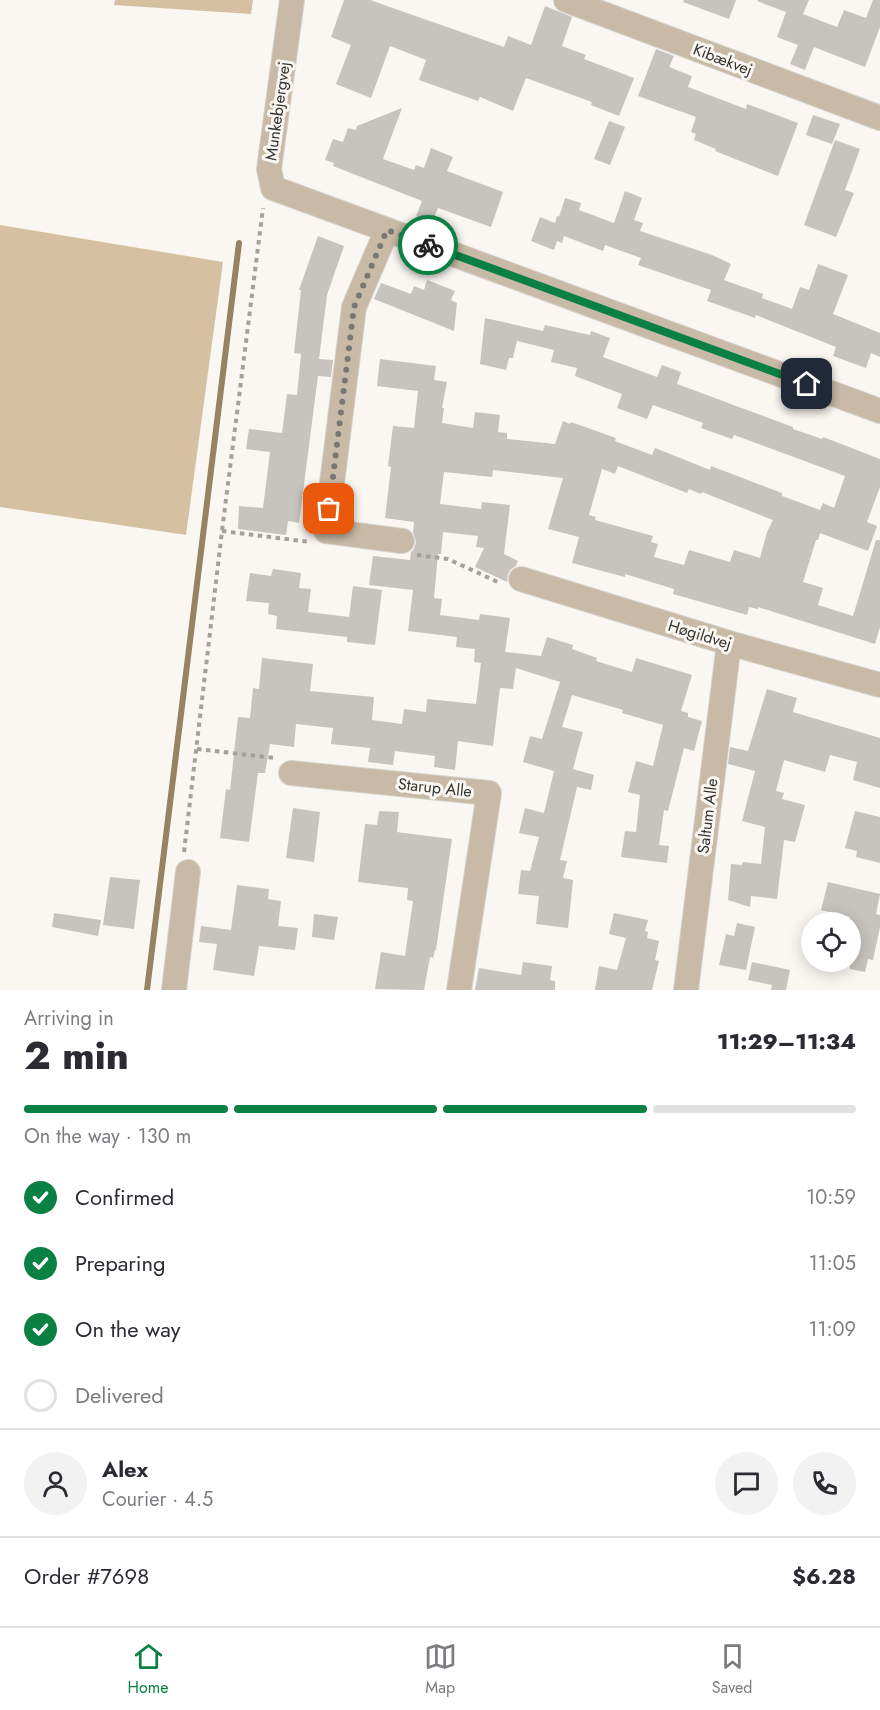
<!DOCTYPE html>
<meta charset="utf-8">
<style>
:root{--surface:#fff;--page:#f2f2f3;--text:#2b2b33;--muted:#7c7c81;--line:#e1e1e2;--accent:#0b8043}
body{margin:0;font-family:Jost,sans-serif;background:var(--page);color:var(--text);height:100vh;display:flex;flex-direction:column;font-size:22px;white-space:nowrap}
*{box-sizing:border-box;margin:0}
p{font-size:20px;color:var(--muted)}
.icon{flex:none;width:33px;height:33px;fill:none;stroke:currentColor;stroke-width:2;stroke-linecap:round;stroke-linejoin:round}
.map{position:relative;height:990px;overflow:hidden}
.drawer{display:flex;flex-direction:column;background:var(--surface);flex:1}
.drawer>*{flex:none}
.fabs{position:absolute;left:801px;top:912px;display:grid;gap:12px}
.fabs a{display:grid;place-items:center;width:60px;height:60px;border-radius:50%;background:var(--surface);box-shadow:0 3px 15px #0003;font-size:30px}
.pin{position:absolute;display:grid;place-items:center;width:51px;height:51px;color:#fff;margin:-26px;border-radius:12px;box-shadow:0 3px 9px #0006}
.courier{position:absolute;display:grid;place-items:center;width:60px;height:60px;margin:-30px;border:4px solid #0b8043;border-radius:50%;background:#fff;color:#222;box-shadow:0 2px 8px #0007}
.head em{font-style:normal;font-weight:800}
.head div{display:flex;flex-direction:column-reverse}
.head{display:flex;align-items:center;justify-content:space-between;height:102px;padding:0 24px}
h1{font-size:39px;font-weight:800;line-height:45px}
.bar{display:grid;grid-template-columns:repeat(4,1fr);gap:9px 6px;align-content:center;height:72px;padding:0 24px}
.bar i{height:8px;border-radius:4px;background:var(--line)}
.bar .selected{background:var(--accent)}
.bar p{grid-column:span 4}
.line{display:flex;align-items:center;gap:15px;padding:0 24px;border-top:2px solid var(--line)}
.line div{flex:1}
.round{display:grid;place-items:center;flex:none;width:63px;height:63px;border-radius:32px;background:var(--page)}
ol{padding:0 24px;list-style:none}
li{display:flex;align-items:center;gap:18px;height:66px}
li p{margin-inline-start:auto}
li .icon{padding:6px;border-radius:50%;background:var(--accent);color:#fff;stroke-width:4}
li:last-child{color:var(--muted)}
li i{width:33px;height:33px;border:3px solid var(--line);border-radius:50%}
.menu{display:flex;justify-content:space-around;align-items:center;height:84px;border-top:2px solid var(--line);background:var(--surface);font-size:16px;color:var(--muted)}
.menu a{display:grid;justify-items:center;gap:3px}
.menu .selected{color:var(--accent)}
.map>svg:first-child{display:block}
</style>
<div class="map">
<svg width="880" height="990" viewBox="0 0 880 990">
<rect width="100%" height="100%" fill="#faf6f1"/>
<g fill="#d5c1a2">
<path d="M115 0H253L251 14 114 5Z"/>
<path d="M0 225 223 262 186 535 0 507Z"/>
</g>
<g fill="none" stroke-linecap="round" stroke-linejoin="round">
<path stroke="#978261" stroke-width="6" d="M147 990 239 243"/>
</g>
<g fill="#c7c4bf" fill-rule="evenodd">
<path d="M344 0H370L504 47 508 36 531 45 545 6 572 17 562 46 586 55 584 59 634 78 619 116 591 105 592 102 526 78 513 111 480 97 478 101 419 80 426 60 390 46 371 98 336 84 351 45 331 37Z"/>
<path d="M684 0H736L729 19 683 2Z"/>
<path d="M758 0H809L803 14 837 27 844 10 866 18 873 0H880V27L865 67 814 47 805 70 790 64 798 45 777 37 786 12 757 1Z"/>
<path d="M656 49 674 56 669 67 692 76 688 87 746 109 747 104 798 123 778 176 715 151 716 149 694 140 696 134 691 132 696 117 638 96Z"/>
<path d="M402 108 383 159 414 170 416 165 424 168 431 148 453 157 447 171 503 192 491 227 438 208 432 222 416 216 422 201 333 166 334 163 325 160 333 139 343 142 348 128 356 130 357 126Z"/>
<path d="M813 115 840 124 832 144 806 135Z"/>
<path d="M609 121 625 127 610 165 594 159Z"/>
<path d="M835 140 860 149 845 190 854 193 836 237 804 225Z"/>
<path d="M625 191 642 198 634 220 643 223 640 231 712 255 731 264 724 280 763 294 762 298 792 309 800 287 809 290 818 264 848 275 833 314 880 333V357L871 353 866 368 833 356 836 347 756 315 755 318 707 301 711 290 638 265 641 258 605 245 603 251 564 236 562 243 557 241 554 250 531 241 540 217 555 223 557 216 559 217 565 198 581 203 579 210 614 223Z"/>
<path d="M318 236 344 246 327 295 319 359 333 360 331 377 318 376 299 523 288 521 286 535 238 529 239 506 263 508 270 452 246 449 249 429 282 433 287 394 297 395 301 354 294 353 301 290H299Z"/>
<path d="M427 280 455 291 451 300 457 303 454 331 374 299 381 283 411 294 414 286 424 290Z"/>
<path d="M485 318 543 331 545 325 590 335 591 331 610 338 603 357 657 377 662 365 681 372 677 384 793 427V429L822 439 823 437 880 459V487L867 522 877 526 868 551 820 533 818 540H816L803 582 823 588 818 605 853 616 876 540H880V627L875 644 758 607V609L749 607 747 615 673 594 674 589 625 574V577L572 563 579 537 548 529 563 478 493 470 492 477 444 472 440 504 481 509 482 502 510 505 504 554 518 561 516 566 511 569 508 574 507 582 475 567 484 548 476 547 478 536 443 532 441 554H438L434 598 442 599 440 615 479 620 480 614 510 618 505 652 541 656 547 637 573 645 572 649 597 658 596 661 632 672 636 658 692 675 681 711 688 713V717L702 721 694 751 684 748 668 811 664 810 659 845 669 846 667 863 621 857 625 831 636 832 640 795 628 792 636 761 653 766 663 725 622 713 623 710 572 695 562 727 583 732 573 769 594 775 591 790 577 787 560 860 567 861 563 878 573 880 568 928 536 924 539 896 518 894 521 870 530 871 539 837 519 833 525 808 544 813 554 771 523 762 530 736 542 739 560 682 516 668 513 689 500 688 493 746 458 741 455 770 434 767 435 756 395 751 393 765 368 762 370 748 331 744 333 728 296 724 294 747 270 744 265 773H258L249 842 220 838 226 789 230 790 238 717 250 718 253 688 259 689 262 658 313 664 310 691 374 697 372 720 402 724 404 709 426 712 427 699 476 704 481 663 474 662 475 649 456 647 457 637 408 631 413 590 369 585 373 556 410 560 411 552 414 549 416 542 413 532 414 522 385 518 391 467 388 466 393 426 414 428 418 391 377 386 380 359 436 366 434 380 447 382 442 408H444L442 423 473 428 475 412 500 415 498 432 507 433V439L555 444 563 421 570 424 571 422 616 438 615 441 652 455 655 448 710 470 711 466 782 493V496L820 510 823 503 834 508 845 476 734 435 732 439 701 428 703 423 653 405 647 419 617 408 622 394 575 376 577 368 551 362 554 350 517 341 513 358H509L506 370 480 364ZM618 466 687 493 689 489 701 494 702 492 773 520 767 532 760 558 734 550 730 562 689 550 684 565 654 557 658 544 651 542 653 536 595 520 596 517 589 515 602 469 615 474Z"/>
<path d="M273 569 301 573 299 588 311 589 308 612 349 617 353 586 382 590 375 645 347 642V637L276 629 277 616 268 614 269 603 246 601 250 573 271 576Z"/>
<path d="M767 689 797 698 793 712 880 738V788L853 780 857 762 830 755 825 772 784 760 776 791 784 793 782 799 805 805 795 842 784 840 777 899 751 896 750 907 728 900 731 864 742 865 743 862 761 864 765 827 742 821 755 771 728 764 730 747 748 751Z"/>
<path d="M293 808 320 812 314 862 286 858Z"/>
<path d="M379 811 399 812 397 832 452 839 436 950H435L433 958 430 957 424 990 375 989 381 952 405 956 413 901 407 900 408 888 358 882 365 824 377 825Z"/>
<path d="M855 811 880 817V863L856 857 857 851 845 848Z"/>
<path d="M110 877 140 880 134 929 103 925Z"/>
<path d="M828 882 880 894 876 914 880 915V927L873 960 868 959 865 972 850 969V917L821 910Z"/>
<path d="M237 885 269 889 268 899 281 901 278 926 298 928 295 950 259 946 254 976 213 970 217 944 199 942 201 926 231 930Z"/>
<path d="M54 913 101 920 98 936 52 927Z"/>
<path d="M614 913 648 920 645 931 648 932 647 938 659 941 655 960 659 961 652 990H595L599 966 617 970 626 938 609 934Z"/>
<path d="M314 914 338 917 334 940 312 937Z"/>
<path d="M737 923 755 927 746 970 719 965 726 934 734 936Z"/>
<path d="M523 962 552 966 550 980 555 981V990H475L479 968 521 975Z"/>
<path d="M752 962 790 970 786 990H771L772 985 748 980Z"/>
</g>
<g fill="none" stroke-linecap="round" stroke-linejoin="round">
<defs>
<g id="street">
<path d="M292 0 269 169 273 188 880 411"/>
<path d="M566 0 880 118"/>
<path d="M387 230 354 307 326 531 402 541"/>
<path d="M521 579 729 643 880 685"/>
<path d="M291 773 489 793 459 990"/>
<path d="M174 990 188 872"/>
<path d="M686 990 729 643"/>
</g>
</defs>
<use href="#street" stroke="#d6d3ce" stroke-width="26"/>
<g stroke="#a4a19d" stroke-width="4" stroke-dasharray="4.5 4.5" stroke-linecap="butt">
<path d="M222 531 310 542"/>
<path d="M417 555 448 559 500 583"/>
<path d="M197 749 275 758"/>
<path d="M184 852 222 531 263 208"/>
</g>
<use href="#street" stroke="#c8baa6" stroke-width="24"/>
</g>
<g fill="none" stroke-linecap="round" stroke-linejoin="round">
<path stroke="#797774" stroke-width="6" stroke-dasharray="0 10.8" d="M329 509 354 307 387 230 428 245"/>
<path stroke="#0b8043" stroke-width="8" d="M428 245 807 384"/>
</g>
<g text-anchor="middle" stroke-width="6" stroke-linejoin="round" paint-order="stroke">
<g font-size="16" fill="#343331" stroke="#faf6f1">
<text transform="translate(723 59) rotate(21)" y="6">Kibækvej</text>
<text transform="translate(277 111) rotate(-82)" y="6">Munkebjergvej</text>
<text transform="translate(700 634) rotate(17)" y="6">Høgildvej</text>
<text transform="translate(435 787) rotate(6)" y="6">Starup Alle</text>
<text transform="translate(707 816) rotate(-83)" y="6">Saltum Alle</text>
</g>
</g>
</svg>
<div class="fabs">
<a><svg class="icon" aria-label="locate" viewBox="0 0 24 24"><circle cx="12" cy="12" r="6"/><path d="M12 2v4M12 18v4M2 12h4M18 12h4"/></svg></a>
</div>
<div class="pin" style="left:329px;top:509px;background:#ea580c"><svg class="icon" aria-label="bag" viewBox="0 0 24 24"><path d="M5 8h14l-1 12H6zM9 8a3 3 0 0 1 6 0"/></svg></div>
<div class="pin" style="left:807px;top:384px;background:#1f2937"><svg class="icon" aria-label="home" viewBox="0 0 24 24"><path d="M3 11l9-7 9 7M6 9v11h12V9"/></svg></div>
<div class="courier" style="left:428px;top:245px"><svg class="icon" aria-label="bike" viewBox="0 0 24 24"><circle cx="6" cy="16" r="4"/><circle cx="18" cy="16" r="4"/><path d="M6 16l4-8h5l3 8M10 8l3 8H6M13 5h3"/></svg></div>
</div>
<section class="drawer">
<div class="head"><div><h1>2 min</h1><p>Arriving in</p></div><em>11:29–11:34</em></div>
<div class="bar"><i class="selected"></i><i class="selected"></i><i class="selected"></i><i></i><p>On the way · 130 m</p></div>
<ol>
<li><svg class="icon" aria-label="check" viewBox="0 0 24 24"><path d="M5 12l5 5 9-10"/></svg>Confirmed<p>10:59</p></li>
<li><svg class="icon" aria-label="check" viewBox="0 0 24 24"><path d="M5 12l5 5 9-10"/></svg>Preparing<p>11:05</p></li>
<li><svg class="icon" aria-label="check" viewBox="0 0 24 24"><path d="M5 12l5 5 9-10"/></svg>On the way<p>11:09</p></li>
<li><i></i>Delivered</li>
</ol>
<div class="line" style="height:108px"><a class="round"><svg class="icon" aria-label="person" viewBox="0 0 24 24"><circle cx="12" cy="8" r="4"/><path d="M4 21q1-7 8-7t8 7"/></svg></a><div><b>Alex</b><p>Courier · 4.5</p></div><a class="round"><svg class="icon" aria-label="chat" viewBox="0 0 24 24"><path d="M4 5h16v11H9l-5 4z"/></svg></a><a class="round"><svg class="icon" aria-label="phone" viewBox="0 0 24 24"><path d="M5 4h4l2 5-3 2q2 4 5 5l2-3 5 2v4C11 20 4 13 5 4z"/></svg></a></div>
<div class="line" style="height:78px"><div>Order #7698</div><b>$6.28</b></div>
</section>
<nav class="menu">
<a class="selected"><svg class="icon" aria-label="home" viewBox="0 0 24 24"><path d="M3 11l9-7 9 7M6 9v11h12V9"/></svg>Home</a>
<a><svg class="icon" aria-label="map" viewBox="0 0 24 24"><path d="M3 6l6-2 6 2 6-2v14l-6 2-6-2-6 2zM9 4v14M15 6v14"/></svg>Map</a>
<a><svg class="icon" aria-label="saved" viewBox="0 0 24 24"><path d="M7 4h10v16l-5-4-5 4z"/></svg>Saved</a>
</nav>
